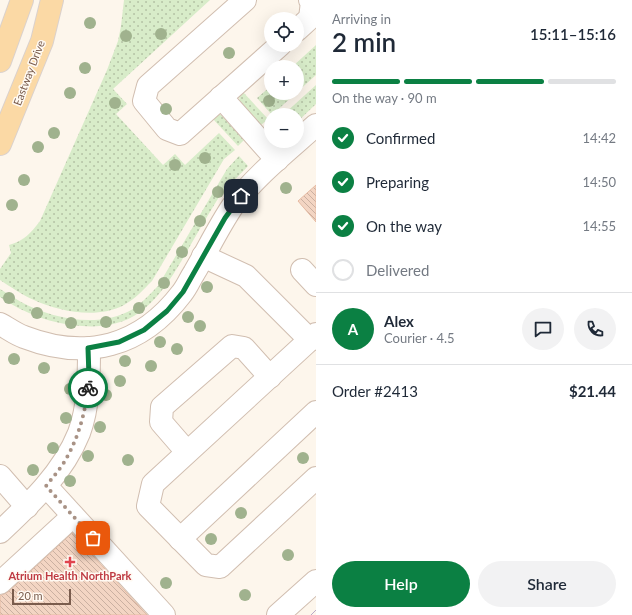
<!DOCTYPE html>
<meta charset="utf-8">
<style>
:root{--surface:#fff;--page:#f2f2f3;--text:#1f2937;--muted:#747a83;--line:#e0e1e3;--accent:#0b8043}
body{margin:0;font-family:Lato,sans-serif;background:var(--page);color:var(--text);height:100vh;display:flex;flex-direction:column;font-size:15px;white-space:nowrap}
*{box-sizing:border-box;margin:0}
p{font-size:13px;color:var(--muted)}
.icon{flex:none;width:22px;height:22px;fill:none;stroke:currentColor;stroke-width:2;stroke-linecap:round;stroke-linejoin:round}
.map{position:relative;flex:1;overflow:hidden}
.sheet{display:flex;flex-direction:column;background:var(--surface);width:316px}
.sheet>*{flex:none}
.controls{position:absolute;left:264px;top:12px;display:grid;gap:8px}
.controls a{display:grid;place-items:center;width:40px;height:40px;border-radius:50%;background:var(--surface);box-shadow:0 4px 16px #0002;font-size:20px}
.scale{position:absolute;left:12px;bottom:10px;width:59px;box-sizing:border-box;padding-left:4px;border:2px solid #7a5c4d;border-top:0;font-size:11px;line-height:14px;white-space:nowrap;color:#7a5c4d;-webkit-text-stroke:3px #fffaf3;paint-order:stroke}
.pin{position:absolute;display:grid;place-items:center;width:34px;height:34px;color:#fff;margin:-17px;border-radius:8px;box-shadow:0 2px 6px #0006}
.courier{position:absolute;display:grid;place-items:center;width:40px;height:40px;margin:-20px;border:3px solid #0b8043;border-radius:50%;background:#fff;color:#222;box-shadow:0 1px 5px #0007}
.overview em{font-style:normal;font-weight:600}
.overview div{display:flex;flex-direction:column-reverse}
.overview{display:flex;align-items:center;justify-content:space-between;height:68px;padding:0 16px}
h1{font-size:26px;font-weight:600;line-height:30px}
.bar{display:grid;grid-template-columns:repeat(4,1fr);gap:6px 4px;align-content:center;height:48px;padding:0 16px}
.bar i{height:5px;border-radius:3px;background:var(--line)}
.bar .active{background:var(--accent)}
.bar p{grid-column:span 4}
.line{display:flex;align-items:center;gap:10px;padding:0 16px;border-top:1px solid var(--line)}
.line div{flex:1}
.round{display:grid;place-items:center;flex:none;width:42px;height:42px;border-radius:21px;background:var(--page)}
ol{padding:0 16px;list-style:none}
li{display:flex;align-items:center;gap:12px;height:44px}
li p{margin-inline-start:auto}
li .icon{padding:4px;border-radius:50%;background:var(--accent);color:#fff;stroke-width:4}
li:last-child{color:var(--muted)}
li i{width:22px;height:22px;border:2px solid var(--line);border-radius:50%}
.cta{display:flex;gap:8px;margin-top:auto;padding:8px 16px}
.cta a{flex:1;height:46px;border-radius:24px;background:var(--accent);color:#fff;font-size:16px;font-weight:600;line-height:46px;text-align:center}
.cta a+a{background:var(--page);color:var(--text)}
main{display:flex;flex:1;min-height:0}
.map>svg:first-child{display:block}
</style>
<main>
<div class="map">
<svg width="316" height="615" viewBox="0 0 316 615">
<defs>
<pattern id="grass-dots" width="8" height="8" patternUnits="userSpaceOnUse"><rect width="8" height="8" fill="#d8ecc9"/><path d="M2 2h.1M6 6h.1" fill="none" stroke="#b4c2a5" stroke-width="1.8" stroke-linecap="round"/></pattern>
<pattern id="building-back-hatch" width="6" height="6" patternUnits="userSpaceOnUse"><rect width="6" height="6" fill="#f3d5c3"/><path d="M-1 5l2 2M0 0l6 6M5-1l2 2" fill="none" stroke="#cab0a1"/></pattern>
</defs>
<rect width="100%" height="100%" fill="#fdf6ec"/>
<g fill="url(#grass-dots)">
<path d="M124 0H210L113 89 127 104 116 114 163 165 175 154 185 165 219 133 235 150 224 159 152 281C143 290 135 299 124 305 98 319 60 312 34 300 22 295 11 287 0 280V269L11 253 9 245C24 241 31 233 40 221L107 70 118 41 121 26Z"/>
<path d="M316 45V75L297 92V67H292Z"/>
<path d="M316 85V104L297 122V115H283Z"/>
<path d="M271 86V93H296L272 115 257 98Z"/>
<path d="M243 92 268 119 261 125 240 102 239 96Z"/>
<path d="M217 115H221L223 117 244 140 238 146 213 119Z"/>
<path d="M239 156 248 166C239 176 227 186 219 197 206 218 194 239 182 260 157 302 135 330 82 326 52 324 25 314 0 297V289C7 293 14 298 21 302 53 319 99 329 133 309 142 303 150 294 158 286L227 169Z"/>
</g>
<g fill="url(#building-back-hatch)" stroke="#e6bba3">
<path d="M316 185V222L298 201Z"/>
<path d="M72 533 147 615H0V596L8 592Z"/>
</g>
<g fill="none" stroke-linecap="round" stroke-linejoin="round">
<defs>
<g id="minor">
<path d="M245 0 148 86 144 101 167 129 180 134 280 45"/>
<path d="M297 30 310 18 312 2 310 0"/>
<path d="M221 97 277 160"/>
<path d="M203 256 246 276 310 340"/>
<path d="M302 270 316 285"/>
<path d="M0 324C8 328 15 334 24 337 86 361 141 347 182 293 187 287 190 279 194 273 207 251 218 228 232 207 255 176 287 151 316 125"/>
<path d="M316 334 153 484 148 506 206 565 220 567 316 478"/>
<path d="M187 452 161 422 162 407 232 346 244 348 270 377"/>
<path d="M0 476 27 507"/>
<path d="M46 486 164 615"/>
<path d="M0 532C31 503 63 473 79 433 89 406 89 376 89 348"/>
<path d="M180 539 316 412"/>
<path d="M0 583 73 516"/>
<path d="M278 615 316 581"/>
</g>
<g id="major">
<path d="M0 61 22 0"/>
<path d="M0 144 42 41 52 0"/>
</g>
</defs>
<use href="#minor" stroke="#d1beb0" stroke-width="24"/>
<use href="#major" stroke="#dad1cd" stroke-width="24"/>
<use href="#minor" stroke="#fff" stroke-width="22"/>
<use href="#major" stroke="#fbd9a5" stroke-width="22"/>
<path stroke="#b9a8c9" stroke-width="1" d="M311 615 316 610"/>
</g>
<g fill="#a0b28e">
<circle cx="90" cy="23" r="6"/>
<circle cx="161" cy="34" r="6"/>
<circle cx="126" cy="36" r="6"/>
<circle cx="229" cy="53" r="6"/>
<circle cx="85" cy="68" r="6"/>
<circle cx="70" cy="93" r="6"/>
<circle cx="269" cy="101" r="6"/>
<circle cx="115" cy="103" r="6"/>
<circle cx="166" cy="109" r="6"/>
<circle cx="54" cy="133" r="6"/>
<circle cx="38" cy="147" r="6"/>
<circle cx="205" cy="158" r="6"/>
<circle cx="175" cy="165" r="6"/>
<circle cx="24" cy="180" r="6"/>
<circle cx="286" cy="188" r="6"/>
<circle cx="218" cy="192" r="6"/>
<circle cx="12" cy="205" r="6"/>
<circle cx="200" cy="221" r="6"/>
<circle cx="182" cy="252" r="6"/>
<circle cx="164" cy="283" r="6"/>
<circle cx="207" cy="287" r="6"/>
<circle cx="9" cy="298" r="6"/>
<circle cx="139" cy="308" r="6"/>
<circle cx="37" cy="313" r="6"/>
<circle cx="188" cy="317" r="6"/>
<circle cx="106" cy="322" r="6"/>
<circle cx="71" cy="323" r="6"/>
<circle cx="200" cy="326" r="6"/>
<circle cx="160" cy="342" r="6"/>
<circle cx="177" cy="349" r="6"/>
<circle cx="14" cy="359" r="6"/>
<circle cx="125" cy="361" r="6"/>
<circle cx="151" cy="366" r="6"/>
<circle cx="44" cy="368" r="6"/>
<circle cx="120" cy="381" r="6"/>
<circle cx="70" cy="389" r="6"/>
<circle cx="106" cy="395" r="6"/>
<circle cx="66" cy="418" r="6"/>
<circle cx="100" cy="427" r="6"/>
<circle cx="53" cy="448" r="6"/>
<circle cx="88" cy="456" r="6"/>
<circle cx="303" cy="458" r="6"/>
<circle cx="128" cy="460" r="6"/>
<circle cx="33" cy="470" r="6"/>
<circle cx="70" cy="481" r="6"/>
<circle cx="241" cy="513" r="6"/>
<circle cx="211" cy="539" r="6"/>
<circle cx="288" cy="555" r="6"/>
<circle cx="166" cy="583" r="6"/>
<circle cx="245" cy="595" r="6"/>
</g>
<g fill="none" stroke-linecap="round" stroke-linejoin="round">
<path stroke="#a89285" stroke-width="4" stroke-dasharray="0 7.2" d="M88 388C85 413 79 436 66 459 61 468 53 477 46 486L93 538"/>
<path stroke="#0b8043" stroke-width="5" d="M88 388 89 377 88 348 119 342 144 330 167 311 183 292 225 218 241 196"/>
</g>
<path fill="#e0444e" stroke="#fffaf3" stroke-width="1.5" d="M68 556h4v4h4v4h-4v4h-4v-4h-4v-4h4z"/>
<g text-anchor="middle" stroke-width="3" stroke-linejoin="round" paint-order="stroke">
<g font-size="11" fill="#7a5c4d" stroke="#fffaf3">
<text transform="translate(29 73) rotate(-69)" y="4">Eastway Drive</text>
</g>
<g font-size="11" font-weight="bold" fill="#be3a42" stroke="#fffaf3">
<text x="70" y="580">Atrium Health NorthPark</text>
</g>
</g>
</svg>
<div class="controls">
<a><svg class="icon" aria-label="locate" viewBox="0 0 24 24"><circle cx="12" cy="12" r="6"/><path d="M12 2v4M12 18v4M2 12h4M18 12h4"/></svg></a>
<a>+</a>
<a>−</a>
</div>
<div class="scale">20 m</div>
<div class="pin" style="left:93px;top:538px;background:#ea580c"><svg class="icon" aria-label="bag" viewBox="0 0 24 24"><path d="M5 8h14l-1 12H6zM9 8a3 3 0 0 1 6 0"/></svg></div>
<div class="pin" style="left:241px;top:196px;background:#1f2937"><svg class="icon" aria-label="home" viewBox="0 0 24 24"><path d="M3 11l9-7 9 7M6 9v11h12V9"/></svg></div>
<div class="courier" style="left:88px;top:388px"><svg class="icon" aria-label="bike" viewBox="0 0 24 24"><circle cx="6" cy="16" r="4"/><circle cx="18" cy="16" r="4"/><path d="M6 16l4-8h5l3 8M10 8l3 8H6M13 5h3"/></svg></div>
</div>
<section class="sheet">
<div class="overview"><div><h1>2 min</h1><p>Arriving in</p></div><em>15:11–15:16</em></div>
<div class="bar"><i class="active"></i><i class="active"></i><i class="active"></i><i></i><p>On the way · 90 m</p></div>
<ol>
<li><svg class="icon" aria-label="check" viewBox="0 0 24 24"><path d="M5 12l5 5 9-10"/></svg>Confirmed<p>14:42</p></li>
<li><svg class="icon" aria-label="check" viewBox="0 0 24 24"><path d="M5 12l5 5 9-10"/></svg>Preparing<p>14:50</p></li>
<li><svg class="icon" aria-label="check" viewBox="0 0 24 24"><path d="M5 12l5 5 9-10"/></svg>On the way<p>14:55</p></li>
<li><i></i>Delivered</li>
</ol>
<div class="line" style="height:72px"><b class="round" style="background:var(--accent);color:#fff">A</b><div><b>Alex</b><p>Courier · 4.5</p></div><a class="round"><svg class="icon" aria-label="chat" viewBox="0 0 24 24"><path d="M4 5h16v11H9l-5 4z"/></svg></a><a class="round"><svg class="icon" aria-label="phone" viewBox="0 0 24 24"><path d="M5 4h4l2 5-3 2q2 4 5 5l2-3 5 2v4C11 20 4 13 5 4z"/></svg></a></div>
<div class="line" style="height:52px"><div>Order #2413</div><b>$21.44</b></div>
<div class="cta"><a>Help</a><a>Share</a></div>
</section>
</main>
